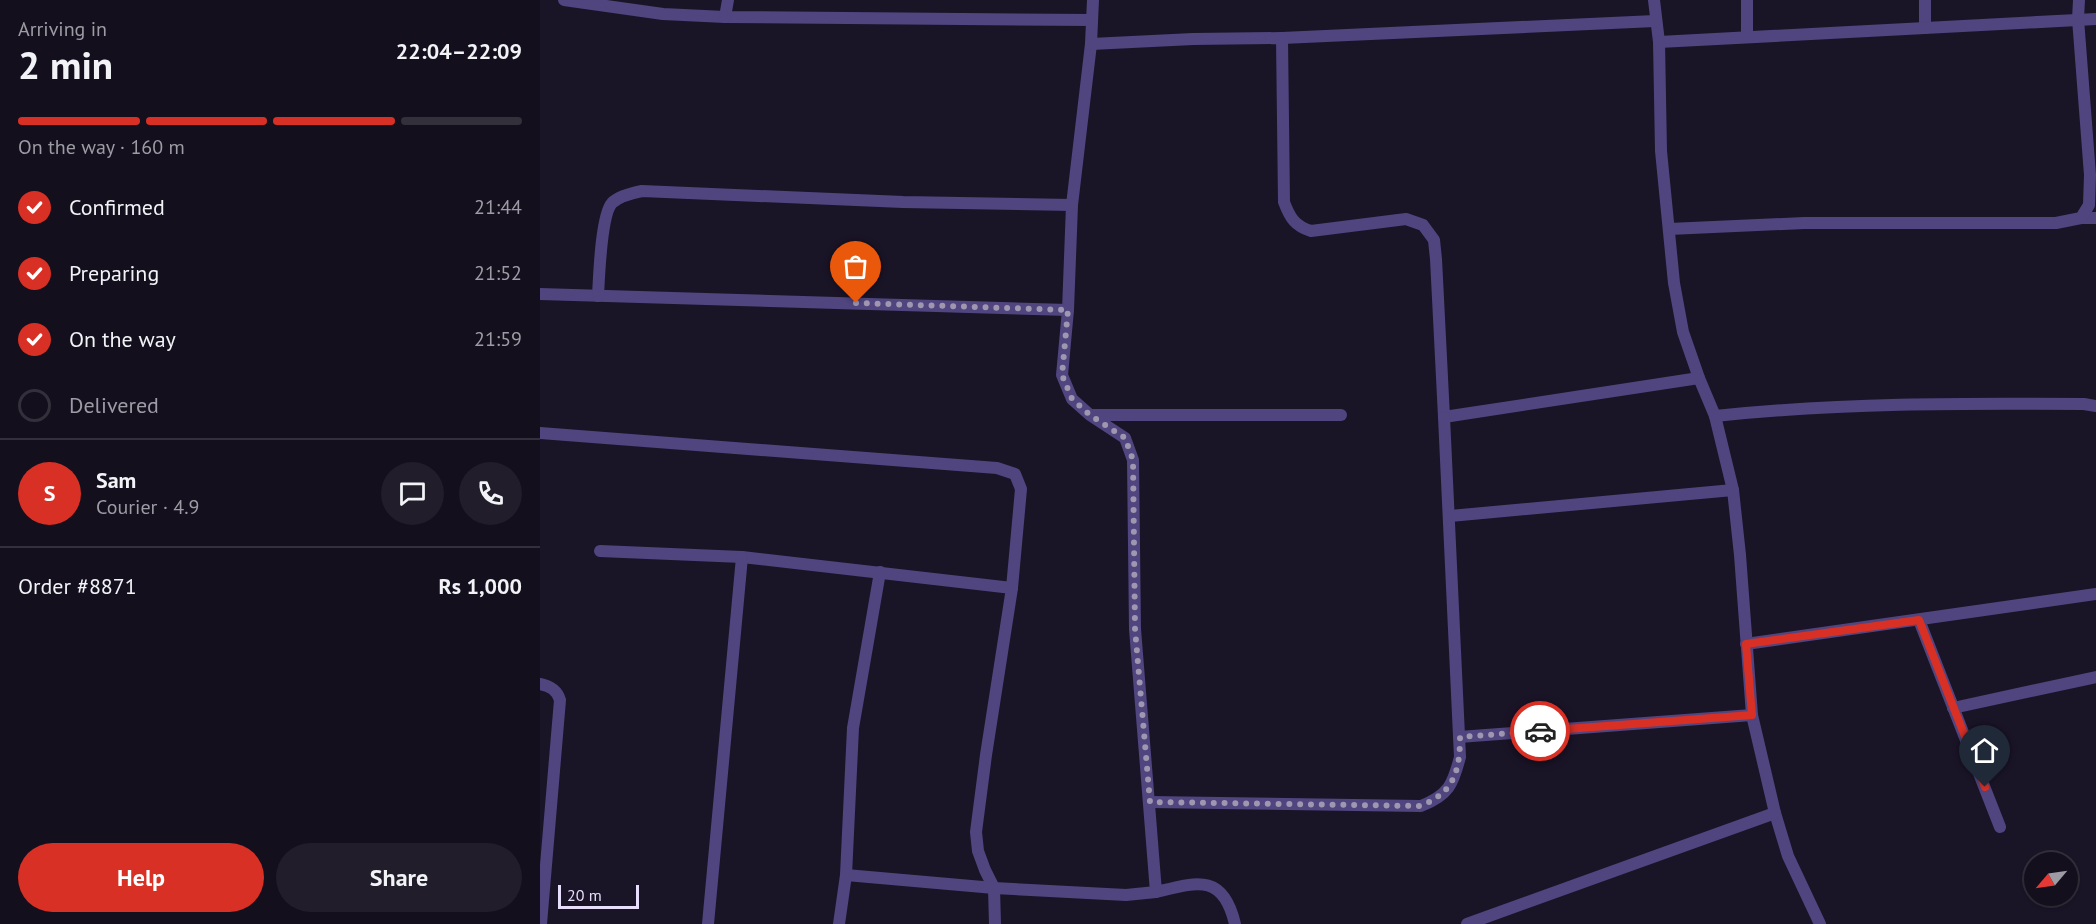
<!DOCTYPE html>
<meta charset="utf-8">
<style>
:root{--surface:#140f1d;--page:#211d2a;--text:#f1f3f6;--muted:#9d9ca4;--line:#332f3b;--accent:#d93025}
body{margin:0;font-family:"PT Sans",sans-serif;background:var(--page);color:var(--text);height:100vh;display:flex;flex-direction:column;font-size:22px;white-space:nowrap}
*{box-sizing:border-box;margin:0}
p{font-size:20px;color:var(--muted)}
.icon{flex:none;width:33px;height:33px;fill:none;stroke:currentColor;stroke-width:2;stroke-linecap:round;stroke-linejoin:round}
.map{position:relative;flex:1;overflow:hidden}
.side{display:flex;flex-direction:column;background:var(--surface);width:540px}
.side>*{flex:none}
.needle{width:39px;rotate:241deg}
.controls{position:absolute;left:1484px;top:852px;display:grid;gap:12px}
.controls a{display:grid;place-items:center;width:54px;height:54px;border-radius:50%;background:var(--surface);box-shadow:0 2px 4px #0004,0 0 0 2px var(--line);font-size:30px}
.scale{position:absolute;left:18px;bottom:15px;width:81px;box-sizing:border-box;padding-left:6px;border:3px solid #e6defa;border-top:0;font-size:16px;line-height:21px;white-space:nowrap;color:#e6defa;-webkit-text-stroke:4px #1a1427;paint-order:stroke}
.pin{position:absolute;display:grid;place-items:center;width:51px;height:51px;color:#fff;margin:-62px -26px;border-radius:50% 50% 50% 0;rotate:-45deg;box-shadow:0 0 6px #0007}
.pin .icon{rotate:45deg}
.courier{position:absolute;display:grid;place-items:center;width:60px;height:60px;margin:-30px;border:4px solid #d93025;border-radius:50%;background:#fff;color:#222;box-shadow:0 2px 8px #0007}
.overview em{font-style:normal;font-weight:600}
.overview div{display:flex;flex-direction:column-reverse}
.overview{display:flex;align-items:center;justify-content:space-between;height:102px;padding:0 18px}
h1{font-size:39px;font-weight:600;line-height:45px}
.bar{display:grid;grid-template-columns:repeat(4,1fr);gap:9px 6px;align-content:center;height:72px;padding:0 18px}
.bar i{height:8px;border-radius:4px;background:var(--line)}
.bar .on{background:var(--accent)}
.bar p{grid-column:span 4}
.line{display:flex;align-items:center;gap:15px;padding:0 18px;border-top:2px solid var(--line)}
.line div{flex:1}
.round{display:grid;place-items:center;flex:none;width:63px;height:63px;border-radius:32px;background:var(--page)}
ol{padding:0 18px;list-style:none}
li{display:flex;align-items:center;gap:18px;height:66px}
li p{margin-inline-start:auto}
li .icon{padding:6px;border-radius:50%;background:var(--accent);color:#fff;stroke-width:4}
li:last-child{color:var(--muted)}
li i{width:33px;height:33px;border:3px solid var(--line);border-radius:50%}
.primary-button{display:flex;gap:12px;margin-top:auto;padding:12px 18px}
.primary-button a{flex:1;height:69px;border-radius:36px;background:var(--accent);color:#fff;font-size:24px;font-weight:600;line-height:69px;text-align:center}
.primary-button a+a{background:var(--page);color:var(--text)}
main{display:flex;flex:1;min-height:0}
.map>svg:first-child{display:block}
</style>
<main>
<section class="side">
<div class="overview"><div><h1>2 min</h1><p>Arriving in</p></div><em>22:04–22:09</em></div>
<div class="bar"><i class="on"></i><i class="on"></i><i class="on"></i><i></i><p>On the way · 160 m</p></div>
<ol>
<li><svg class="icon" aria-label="check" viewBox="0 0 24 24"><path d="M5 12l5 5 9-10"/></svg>Confirmed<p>21:44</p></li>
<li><svg class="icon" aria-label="check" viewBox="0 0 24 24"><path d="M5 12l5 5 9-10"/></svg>Preparing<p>21:52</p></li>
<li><svg class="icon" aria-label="check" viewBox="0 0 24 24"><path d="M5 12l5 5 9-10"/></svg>On the way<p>21:59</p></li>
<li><i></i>Delivered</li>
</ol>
<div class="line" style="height:108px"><b class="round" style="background:var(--accent);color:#fff">S</b><div><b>Sam</b><p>Courier · 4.9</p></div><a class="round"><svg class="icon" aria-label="chat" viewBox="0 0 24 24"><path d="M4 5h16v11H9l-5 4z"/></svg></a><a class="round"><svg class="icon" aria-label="phone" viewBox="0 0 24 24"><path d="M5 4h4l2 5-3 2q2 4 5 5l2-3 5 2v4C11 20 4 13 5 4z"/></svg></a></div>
<div class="line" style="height:78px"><div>Order #8871</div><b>Rs 1,000</b></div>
<div class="primary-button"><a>Help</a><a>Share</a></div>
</section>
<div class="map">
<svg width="1556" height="924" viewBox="0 0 1556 924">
<rect width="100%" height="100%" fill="#1a1427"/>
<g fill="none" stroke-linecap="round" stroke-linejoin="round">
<g stroke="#50457f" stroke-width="12">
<path d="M24 0 123 14 185 17 552 20"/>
<path d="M553 0 551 44 532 205 528 310 522 375 532 399 550 415 585 438 593 460 595 629 616 892C657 882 683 873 695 924"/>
<path d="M1114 0 1119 42 1121 151 1134 283 1143 332 1159 378 1175 416 1193 490 1200 555 1212 715 1235 813 1248 856 1280 924"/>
<path d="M1207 0V37"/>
<path d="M1385 0V28"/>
<path d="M185 17 188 0"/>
<path d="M742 38 1115 21"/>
<path d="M1119 42 1556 19"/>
<path d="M551 44 653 39 742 38 744 202C750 218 755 226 771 231L866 219 883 225 894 240 896 259 904 417 1159 378"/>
<path d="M1541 218H1556"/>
<path d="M1129 229 1264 223H1516L1541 218 1549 205 1550 175 1538 19 1539 0"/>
<path d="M0 294 528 310"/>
<path d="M58 296C59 278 61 215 72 203 79 196 92 193 102 191L363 202 532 205"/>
<path d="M551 415H801"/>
<path d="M1175 416C1298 403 1421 403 1544 404L1556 406"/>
<path d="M0 433 457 468 475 474 481 489 472 588 446 755 436 832 438 851 445 870 454 888 455 924"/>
<path d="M910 516 1193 490"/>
<path d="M60 551 202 557 472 588"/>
<path d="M1379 620 1460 827"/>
<path d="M1206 644 1556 594"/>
<path d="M0 684C10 686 17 690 20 700L1 924"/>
<path d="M1413 708 1556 677"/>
<path d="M919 737 1212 715"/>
<path d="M610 802 881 806C909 795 913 784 920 757L904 417"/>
<path d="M306 875 454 888 586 895 616 892"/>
<path d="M168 924 202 557"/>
<path d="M299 924 306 875 313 728 340 572"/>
<path d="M927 924 1235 813"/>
</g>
</g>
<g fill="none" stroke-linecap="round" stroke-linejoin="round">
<path stroke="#9f97b0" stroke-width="6" stroke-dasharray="0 10.8" d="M316 303 528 310 522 375 532 399 550 415 585 438 593 460 595 629 610 802 880 806C914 793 920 771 920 737L1000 731"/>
<path stroke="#d93025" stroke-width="8" d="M1000 731 1212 715 1206 644 1379 620 1445 787"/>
</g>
</svg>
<div class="controls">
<a><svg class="needle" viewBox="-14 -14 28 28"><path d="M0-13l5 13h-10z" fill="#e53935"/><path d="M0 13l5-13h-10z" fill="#9d9ca4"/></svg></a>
</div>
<div class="scale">20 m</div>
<div class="pin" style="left:316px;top:303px;background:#ea580c"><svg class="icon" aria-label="bag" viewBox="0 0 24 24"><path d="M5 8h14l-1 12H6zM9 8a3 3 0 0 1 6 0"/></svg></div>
<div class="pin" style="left:1445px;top:787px;background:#1f2937"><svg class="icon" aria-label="home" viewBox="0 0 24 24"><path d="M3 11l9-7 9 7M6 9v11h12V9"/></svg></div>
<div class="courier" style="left:1000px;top:731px"><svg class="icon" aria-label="car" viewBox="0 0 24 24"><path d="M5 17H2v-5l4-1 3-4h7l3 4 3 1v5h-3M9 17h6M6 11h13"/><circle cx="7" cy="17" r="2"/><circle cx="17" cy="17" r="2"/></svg></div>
</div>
</main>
